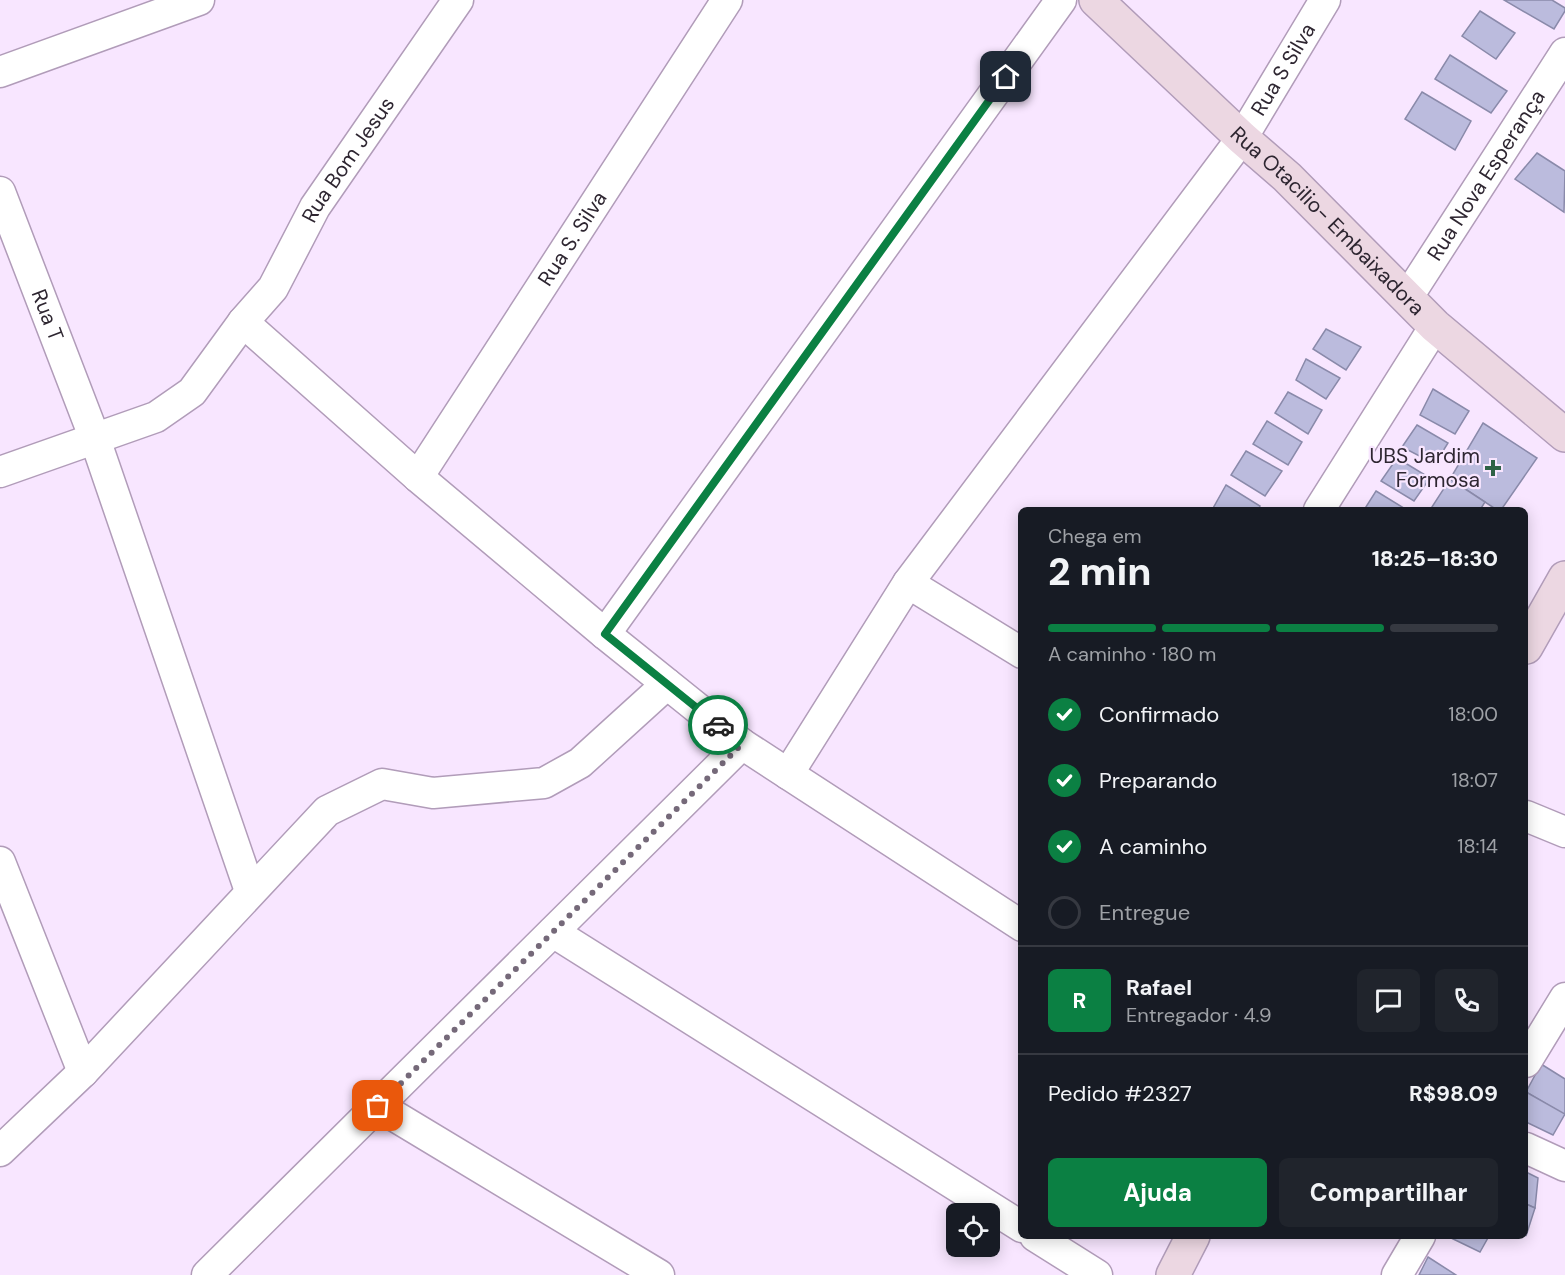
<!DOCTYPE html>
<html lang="pt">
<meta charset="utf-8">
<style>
:root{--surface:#171b24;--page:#20242c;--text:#f1f3f6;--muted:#9ea1a6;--line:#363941;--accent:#0b8043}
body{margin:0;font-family:"DM Sans",sans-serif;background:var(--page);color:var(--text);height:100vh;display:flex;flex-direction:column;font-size:22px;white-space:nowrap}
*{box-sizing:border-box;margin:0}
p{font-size:20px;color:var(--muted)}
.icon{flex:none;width:33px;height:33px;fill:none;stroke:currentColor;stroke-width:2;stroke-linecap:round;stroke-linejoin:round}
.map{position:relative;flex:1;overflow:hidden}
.details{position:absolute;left:1018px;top:507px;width:510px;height:732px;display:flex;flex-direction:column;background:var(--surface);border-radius:9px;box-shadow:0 3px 15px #0003}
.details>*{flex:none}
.tools{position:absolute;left:946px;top:1203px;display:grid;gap:12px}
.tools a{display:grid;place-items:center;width:54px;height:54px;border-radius:9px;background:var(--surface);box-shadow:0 3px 15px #0003;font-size:30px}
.pin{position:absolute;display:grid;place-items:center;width:51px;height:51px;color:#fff;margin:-26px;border-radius:12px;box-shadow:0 3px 9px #0006}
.courier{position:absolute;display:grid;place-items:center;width:60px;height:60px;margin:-30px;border:4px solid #0b8043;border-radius:50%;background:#fff;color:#222;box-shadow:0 2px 8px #0007}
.head em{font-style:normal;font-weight:800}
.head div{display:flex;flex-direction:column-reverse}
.head{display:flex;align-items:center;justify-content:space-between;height:102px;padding:0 30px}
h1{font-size:39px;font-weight:800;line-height:45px}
.bar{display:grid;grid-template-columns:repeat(4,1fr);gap:9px 6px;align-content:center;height:72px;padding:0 30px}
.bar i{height:8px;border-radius:4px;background:var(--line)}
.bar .on{background:var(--accent)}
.bar p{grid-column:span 4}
.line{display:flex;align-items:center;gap:15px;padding:0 30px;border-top:2px solid var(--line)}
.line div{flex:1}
.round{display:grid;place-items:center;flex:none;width:63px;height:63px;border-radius:9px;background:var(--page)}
ol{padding:0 30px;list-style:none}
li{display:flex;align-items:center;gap:18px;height:66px}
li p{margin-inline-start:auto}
li .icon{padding:6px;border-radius:50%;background:var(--accent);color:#fff;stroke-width:4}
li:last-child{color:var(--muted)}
li i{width:33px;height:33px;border:3px solid var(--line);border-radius:50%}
.button{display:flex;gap:12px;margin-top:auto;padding:12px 30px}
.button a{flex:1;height:69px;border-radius:9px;background:var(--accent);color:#fff;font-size:24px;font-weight:800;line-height:69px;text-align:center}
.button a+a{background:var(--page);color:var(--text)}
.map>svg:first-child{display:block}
</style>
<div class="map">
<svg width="1565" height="1275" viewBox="0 0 1565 1275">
<rect width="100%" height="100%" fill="#f8e6ff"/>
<g fill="#bbd" stroke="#8a8aaa" stroke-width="1.5">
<path d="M1504 0H1552L1565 8V11L1554 29Z"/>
<path d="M1480 11 1515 33 1496 59 1462 36Z"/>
<path d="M1450 55 1507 91 1491 113 1435 79Z"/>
<path d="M1422 92 1471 121 1455 150 1405 119Z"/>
<path d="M1537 153 1565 171 1564 212 1515 179Z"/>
<path d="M1326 329 1361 347 1346 370 1313 349Z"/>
<path d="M1306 359 1340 378 1326 399 1296 380Z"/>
<path d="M1433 389 1469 411 1455 434 1420 415Z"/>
<path d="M1288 392 1322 410 1308 434 1275 413Z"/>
<path d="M1267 421 1302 442 1288 465 1253 444Z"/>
<path d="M1483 423 1537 458 1501 510H1497L1450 479Z"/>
<path d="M1417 425 1448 443 1435 464 1402 447Z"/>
<path d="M1246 451 1282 471 1265 496 1231 475Z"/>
<path d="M1397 458 1430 478 1414 501 1381 481Z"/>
<path d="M1450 479 1485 502 1480 510H1430Z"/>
<path d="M1226 485 1260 506 1258 510H1212Z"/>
<path d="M1376 491 1407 510H1364Z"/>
<path d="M1541 1064 1565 1079V1115L1526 1092Z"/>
<path d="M1526 1092 1565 1114 1553 1135 1526 1122Z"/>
<path d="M1526 1172 1538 1178 1535 1208 1526 1204Z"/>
<path d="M1526 1204 1535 1208 1526 1236Z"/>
<path d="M1447 1236H1489L1480 1252Z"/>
<path d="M1428 1257 1456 1275H1419Z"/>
</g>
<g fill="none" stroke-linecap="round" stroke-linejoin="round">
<defs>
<g id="street">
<path d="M0 72 199 0"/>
<path id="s1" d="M0 192 95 439 250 891"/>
<path id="s2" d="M1407 298 1565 53"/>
<path d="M243 322 418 477 605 634 742 744 1022 926"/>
<path id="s3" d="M0 472 156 417 192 392 243 322 273 288 315 207 458 0"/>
<path id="s4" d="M418 477 727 0"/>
<path d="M1319 510 1435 326"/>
<path d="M908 583 1022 653"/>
<path d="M605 634 1061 0"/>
<path id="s5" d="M788 774 908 583 1242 138 1325 0"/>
<path d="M1526 816 1565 832"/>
<path d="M0 862 83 1072"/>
<path d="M553 932 1022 1227"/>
<path d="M1526 1062 1565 998"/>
<path d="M378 1106 659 1275"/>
<path d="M1526 1148 1565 1166"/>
<path d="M0 1151 83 1072 327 811 382 784 433 793 544 783 580 763 667 684"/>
<path d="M1035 1236 1097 1275"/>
<path d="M207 1275 742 744"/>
<path d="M1397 1275 1420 1236"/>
</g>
<g id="secondary">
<path id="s6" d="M1096 0 1242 138 1287 177 1435 326 1565 435"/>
<path d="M1526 647 1565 578"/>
<path d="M1173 1275 1193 1236"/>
</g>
</defs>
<use href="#street" stroke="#b19cb9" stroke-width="33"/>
<use href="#secondary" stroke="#b19cb9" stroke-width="36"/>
<use href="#street" stroke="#fff" stroke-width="30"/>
<use href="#secondary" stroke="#ecd7e2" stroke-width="33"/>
</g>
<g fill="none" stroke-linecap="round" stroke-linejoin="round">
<path stroke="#756979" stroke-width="6" stroke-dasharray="0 10.8" d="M378 1106 742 744 718 725"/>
<path stroke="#0b8043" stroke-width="8" d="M718 725 605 634 1006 77"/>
</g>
<path fill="#2f6246" stroke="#f8e6ff" stroke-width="2" d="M1490 459h6v6h6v6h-6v6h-6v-6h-6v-6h6z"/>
<g text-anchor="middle" stroke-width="4.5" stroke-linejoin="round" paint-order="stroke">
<g font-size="21" fill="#2e2631" stroke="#f8e6ff">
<text dy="7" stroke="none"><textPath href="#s5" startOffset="862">Rua S Silva</textPath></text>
<text dy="7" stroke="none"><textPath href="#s3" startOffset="490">Rua Bom Jesus</textPath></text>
<text dy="7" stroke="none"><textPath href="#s2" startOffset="146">Rua Nova Esperança</textPath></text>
<text dy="7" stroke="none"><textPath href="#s6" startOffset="320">Rua Otacilio- Embaixadora</textPath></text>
<text dy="7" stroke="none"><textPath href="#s4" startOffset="284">Rua S. Silva</textPath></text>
<text dy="7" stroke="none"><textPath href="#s1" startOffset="132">Rua T</textPath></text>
</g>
<g font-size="21" fill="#2e2631" stroke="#f8e6ff" text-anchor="end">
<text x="1480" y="463">UBS Jardim<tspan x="1480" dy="24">Formosa</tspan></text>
</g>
</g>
</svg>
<div class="tools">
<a><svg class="icon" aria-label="locate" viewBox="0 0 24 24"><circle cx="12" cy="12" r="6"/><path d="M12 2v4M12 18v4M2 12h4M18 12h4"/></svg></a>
</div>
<div class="pin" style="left:378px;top:1106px;background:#ea580c"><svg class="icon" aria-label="bag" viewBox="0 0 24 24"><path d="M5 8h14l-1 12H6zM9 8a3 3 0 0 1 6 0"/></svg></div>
<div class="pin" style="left:1006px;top:77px;background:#1f2937"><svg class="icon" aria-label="home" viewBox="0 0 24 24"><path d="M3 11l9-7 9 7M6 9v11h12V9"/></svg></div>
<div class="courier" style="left:718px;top:725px"><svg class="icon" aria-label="car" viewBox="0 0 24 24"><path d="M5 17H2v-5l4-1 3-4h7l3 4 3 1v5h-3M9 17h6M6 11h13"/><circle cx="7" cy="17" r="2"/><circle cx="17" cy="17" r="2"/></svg></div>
<section class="details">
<div class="head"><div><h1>2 min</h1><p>Chega em</p></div><em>18:25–18:30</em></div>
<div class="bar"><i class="on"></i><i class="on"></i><i class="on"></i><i></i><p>A caminho · 180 m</p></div>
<ol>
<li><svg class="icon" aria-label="check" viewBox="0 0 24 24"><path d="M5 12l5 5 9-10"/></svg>Confirmado<p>18:00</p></li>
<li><svg class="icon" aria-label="check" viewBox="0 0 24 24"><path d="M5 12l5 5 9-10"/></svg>Preparando<p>18:07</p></li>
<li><svg class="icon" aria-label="check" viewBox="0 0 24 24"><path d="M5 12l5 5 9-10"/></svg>A caminho<p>18:14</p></li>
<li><i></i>Entregue</li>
</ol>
<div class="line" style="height:108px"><b class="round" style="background:var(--accent);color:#fff">R</b><div><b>Rafael</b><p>Entregador · 4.9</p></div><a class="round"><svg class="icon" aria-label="chat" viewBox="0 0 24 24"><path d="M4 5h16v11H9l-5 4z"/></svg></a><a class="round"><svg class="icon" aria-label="phone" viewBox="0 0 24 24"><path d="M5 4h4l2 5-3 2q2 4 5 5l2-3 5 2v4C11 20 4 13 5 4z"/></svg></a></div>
<div class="line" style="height:78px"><div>Pedido #2327</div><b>R$98.09</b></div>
<div class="button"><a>Ajuda</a><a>Compartilhar</a></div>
</section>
</div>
